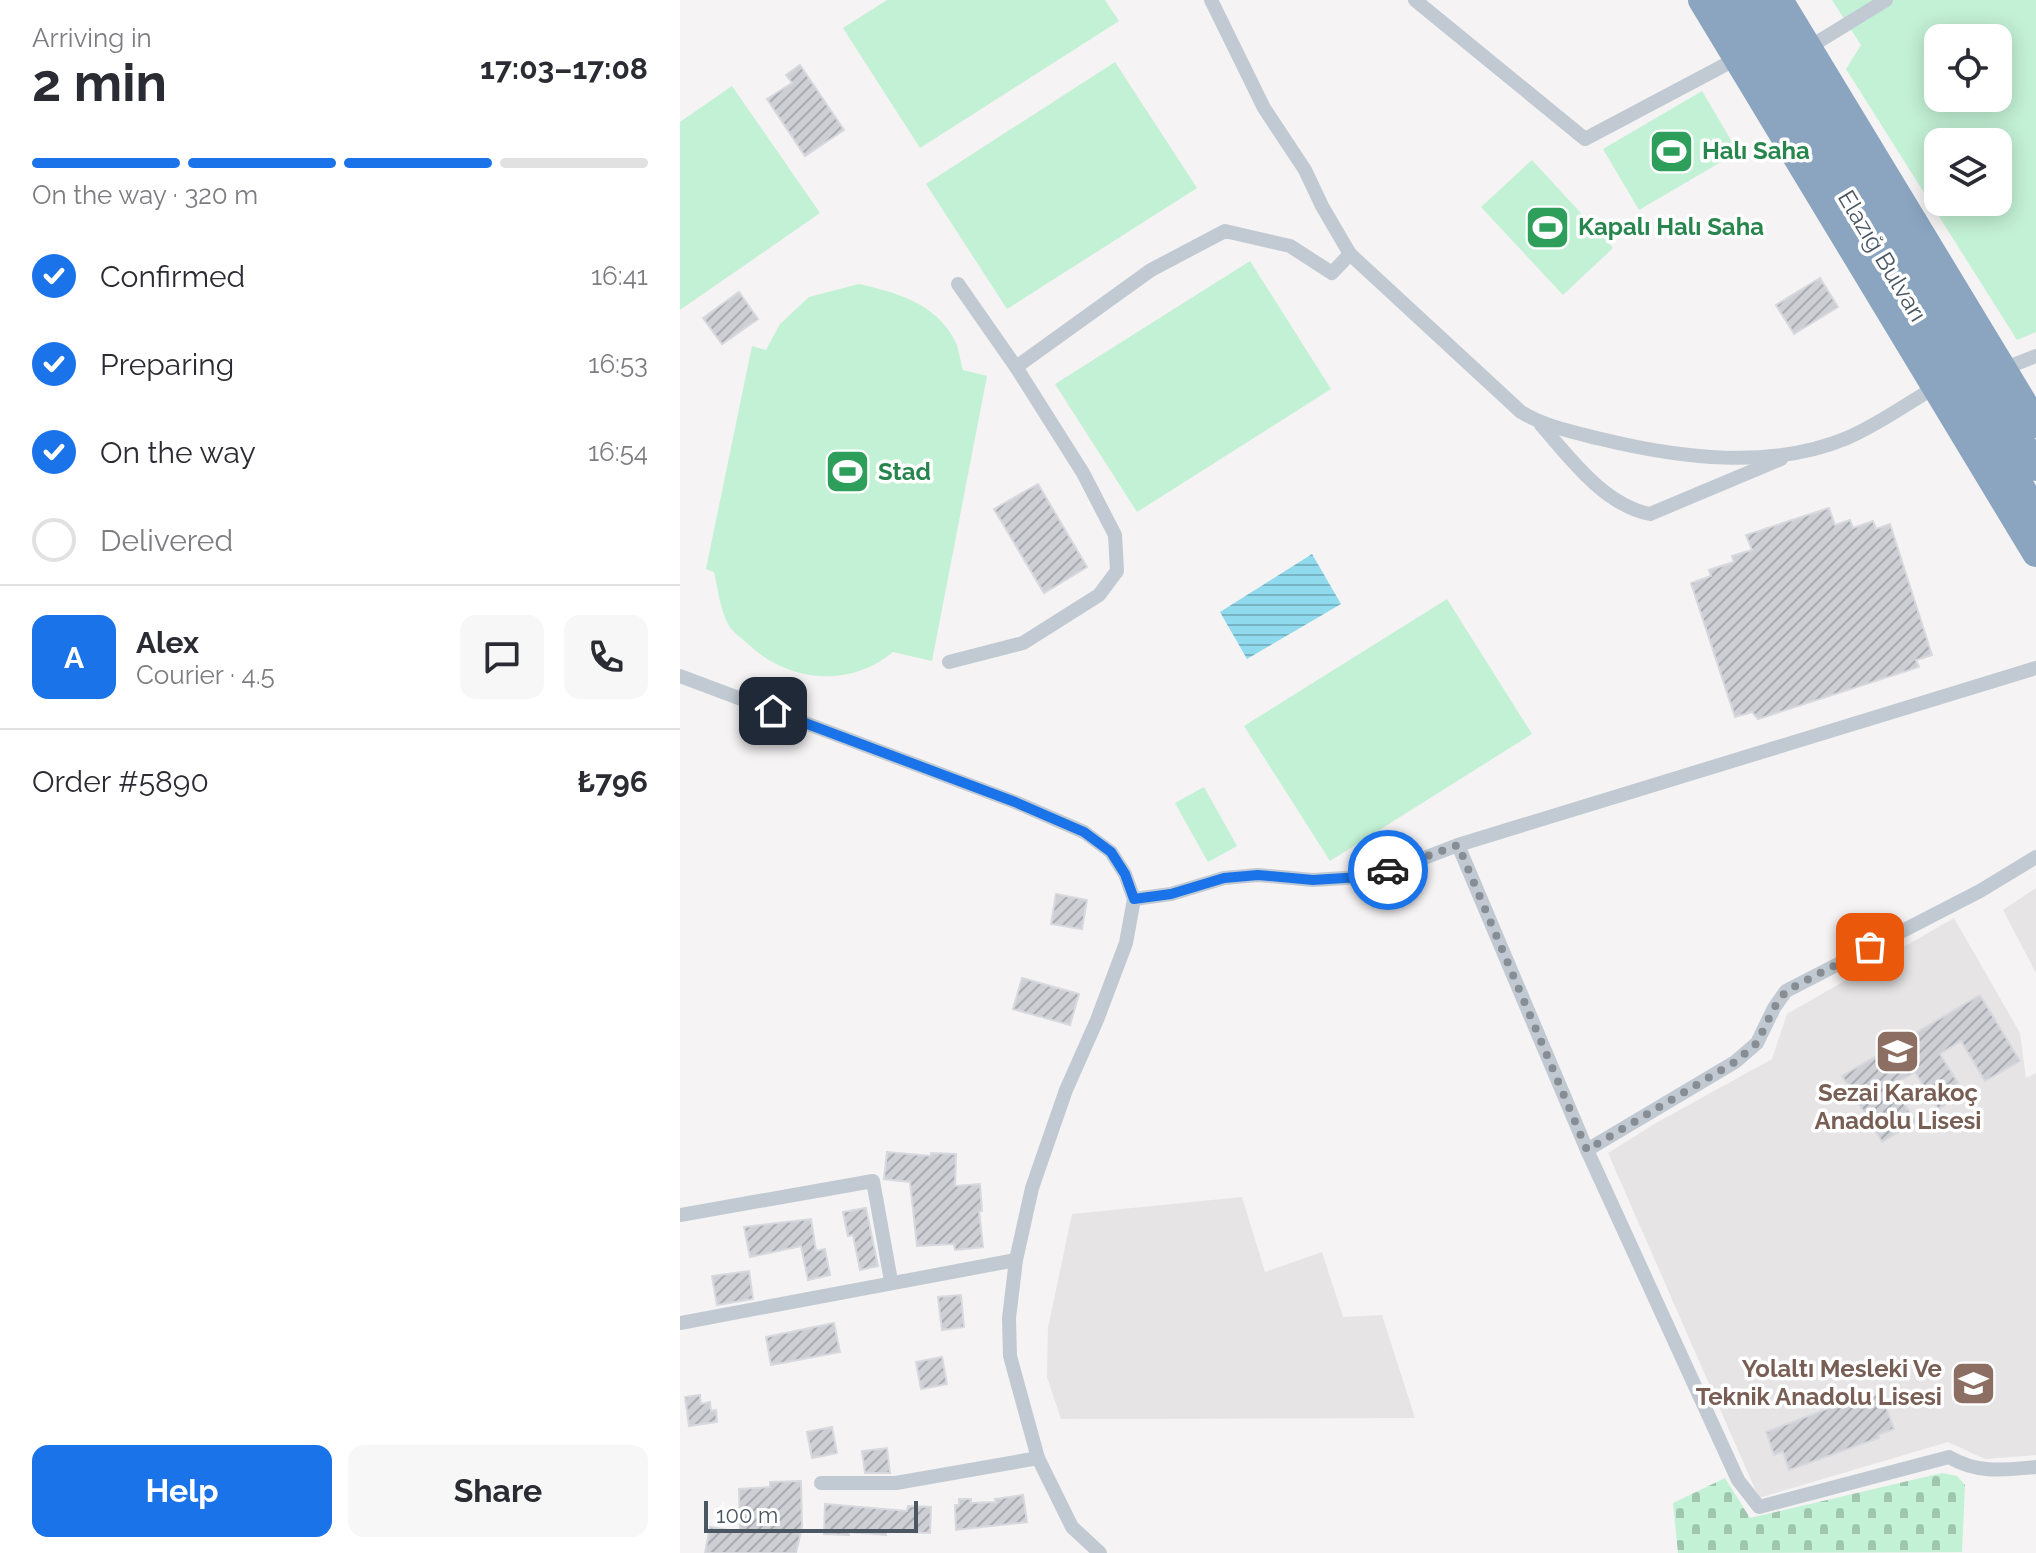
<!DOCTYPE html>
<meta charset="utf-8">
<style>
:root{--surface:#fff;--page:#f7f7f7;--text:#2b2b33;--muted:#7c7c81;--line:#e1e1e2;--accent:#1a73e8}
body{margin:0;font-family:Raleway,sans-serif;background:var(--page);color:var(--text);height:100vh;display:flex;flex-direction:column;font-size:30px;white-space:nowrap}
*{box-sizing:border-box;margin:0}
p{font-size:26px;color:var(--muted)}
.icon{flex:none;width:44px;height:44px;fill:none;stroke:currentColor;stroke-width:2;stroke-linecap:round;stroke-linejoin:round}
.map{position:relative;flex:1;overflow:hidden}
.drawer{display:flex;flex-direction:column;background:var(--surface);width:680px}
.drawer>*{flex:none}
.tools{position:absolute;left:1244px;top:24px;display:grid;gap:16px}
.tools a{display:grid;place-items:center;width:88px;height:88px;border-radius:16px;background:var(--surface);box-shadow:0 4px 20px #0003;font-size:40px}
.scale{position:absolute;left:24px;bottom:20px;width:214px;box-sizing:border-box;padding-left:8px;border:4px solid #4a5661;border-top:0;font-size:22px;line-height:28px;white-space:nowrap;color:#4a5661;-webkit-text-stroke:6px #fff;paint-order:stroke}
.pin{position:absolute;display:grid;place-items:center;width:68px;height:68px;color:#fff;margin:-34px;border-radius:16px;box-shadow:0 4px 12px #0006}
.courier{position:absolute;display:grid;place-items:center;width:80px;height:80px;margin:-40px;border:6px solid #1a73e8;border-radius:50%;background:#fff;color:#222;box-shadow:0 2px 10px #0007}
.headline em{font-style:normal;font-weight:700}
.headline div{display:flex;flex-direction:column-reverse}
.headline{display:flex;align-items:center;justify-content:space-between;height:136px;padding:0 32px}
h1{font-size:52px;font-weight:700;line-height:60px}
.bar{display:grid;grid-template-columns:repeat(4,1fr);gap:12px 8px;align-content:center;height:96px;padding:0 32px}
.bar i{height:10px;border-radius:6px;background:var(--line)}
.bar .selected{background:var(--accent)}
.bar p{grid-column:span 4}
.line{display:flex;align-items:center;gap:20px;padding:0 32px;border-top:2px solid var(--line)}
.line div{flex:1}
.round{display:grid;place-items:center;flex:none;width:84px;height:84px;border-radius:16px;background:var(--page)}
ol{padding:0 32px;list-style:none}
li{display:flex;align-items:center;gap:24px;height:88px}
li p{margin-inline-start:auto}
li .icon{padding:8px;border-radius:50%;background:var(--accent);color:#fff;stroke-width:4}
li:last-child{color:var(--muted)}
li i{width:44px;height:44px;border:4px solid var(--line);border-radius:50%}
.cta{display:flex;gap:16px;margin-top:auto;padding:16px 32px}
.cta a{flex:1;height:92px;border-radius:16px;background:var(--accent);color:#fff;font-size:32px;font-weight:700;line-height:92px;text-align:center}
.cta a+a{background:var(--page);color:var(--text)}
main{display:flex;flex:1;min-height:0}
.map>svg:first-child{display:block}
</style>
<main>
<section class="drawer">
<div class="headline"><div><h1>2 min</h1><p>Arriving in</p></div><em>17:03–17:08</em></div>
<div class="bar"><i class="selected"></i><i class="selected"></i><i class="selected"></i><i></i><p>On the way · 320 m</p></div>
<ol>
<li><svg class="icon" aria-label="check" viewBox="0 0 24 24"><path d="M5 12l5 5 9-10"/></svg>Confirmed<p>16:41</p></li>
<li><svg class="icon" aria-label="check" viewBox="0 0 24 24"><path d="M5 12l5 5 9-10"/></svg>Preparing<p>16:53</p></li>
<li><svg class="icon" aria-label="check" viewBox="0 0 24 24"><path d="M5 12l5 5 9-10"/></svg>On the way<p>16:54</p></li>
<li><i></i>Delivered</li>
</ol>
<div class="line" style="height:144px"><b class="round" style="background:var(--accent);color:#fff">A</b><div><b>Alex</b><p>Courier · 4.5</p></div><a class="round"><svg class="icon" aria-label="chat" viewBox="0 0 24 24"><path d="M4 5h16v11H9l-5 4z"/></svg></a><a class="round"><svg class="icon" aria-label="phone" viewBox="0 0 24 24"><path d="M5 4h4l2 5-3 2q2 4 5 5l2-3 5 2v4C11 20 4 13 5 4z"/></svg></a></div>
<div class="line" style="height:104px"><div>Order #5890</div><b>₺796</b></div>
<div class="cta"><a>Help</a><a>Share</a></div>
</section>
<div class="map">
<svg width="1356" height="1553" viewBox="0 0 1356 1553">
<defs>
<pattern id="cemetery-stones" width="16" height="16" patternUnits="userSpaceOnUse" patternTransform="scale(2)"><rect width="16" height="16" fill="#c3f1d5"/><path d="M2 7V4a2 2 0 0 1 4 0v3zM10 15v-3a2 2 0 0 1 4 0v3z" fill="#a0c6b0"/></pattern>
<pattern id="water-rules" width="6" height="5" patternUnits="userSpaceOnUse" patternTransform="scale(2)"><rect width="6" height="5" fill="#90daee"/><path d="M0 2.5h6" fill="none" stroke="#78b4c4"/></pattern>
<pattern id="building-hatch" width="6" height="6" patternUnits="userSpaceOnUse" patternTransform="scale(2)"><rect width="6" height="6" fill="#cdcfd5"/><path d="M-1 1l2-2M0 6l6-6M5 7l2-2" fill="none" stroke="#a8abb0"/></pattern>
</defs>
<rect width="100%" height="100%" fill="#f5f3f3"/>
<g fill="#e6e4e5">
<path d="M1356 888V973L1323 910Z"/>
<path d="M1274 918 1340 1033 1346 1078 1356 1073V1455L1305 1459 1268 1442 1079 1498 928 1153 976 1123 1092 1059 1107 1014Z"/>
<path d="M562 1197 585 1272 642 1252 663 1317 702 1315 735 1418 381 1419 367 1377 368 1328 392 1214Z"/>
</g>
<g fill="#c3f1d5" fill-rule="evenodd">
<path d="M207 0H425L439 21 240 148 163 28Z"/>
<path d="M1152 0H1356V332L1337 340 1166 69 1181 45ZM1258 38H1318V98H1258ZM1258 142H1318V202H1258Z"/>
<path d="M435 62 517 188 327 309 246 184Z"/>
<path d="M52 86 140 213 0 310V122Z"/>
<path d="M1022 91 1058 152 959 210 923 149Z"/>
<path d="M852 160 933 248 883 295 801 207Z"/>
<path d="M570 261 651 389 457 512 375 384Z"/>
<path d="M179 284C215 292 255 303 274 339 279 348 280 360 283 370L307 376 252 661 213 652C169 689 107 682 67 643 61 638 53 632 49 626 40 610 38 589 34 572L26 569 72 346 86 350 100 324 129 297Z"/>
<path d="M767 599 852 734 650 861 564 726Z"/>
<path d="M524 787 557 846 528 862 495 803Z"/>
</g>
<path fill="url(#cemetery-stones)" d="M1262 1473 1277 1476 1285 1485 1282 1552 998 1553 993 1503 1045 1478 1070 1518Z"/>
<path fill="url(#water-rules)" d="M632 554 661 604 567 659 540 612Z"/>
<g fill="url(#building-hatch)" stroke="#d7d9de" stroke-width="2">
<path d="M120 65 164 130 125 156 87 99 112 83 106 75Z"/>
<path d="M1140 278 1158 307 1114 334 1096 305Z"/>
<path d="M59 292 78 319 42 344 23 318Z"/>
<path d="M358 484 407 567 364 593 314 509Z"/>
<path d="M1149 508 1155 525 1170 520 1173 528 1193 521 1196 529 1210 524 1252 655 1236 660 1239 667 1078 719 1072 712 1055 717 1011 583 1031 576 1029 570 1054 562 1052 556 1072 550 1066 535Z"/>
<path d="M376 894 407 900 402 929 371 924Z"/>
<path d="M342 978 399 994 390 1025 333 1009Z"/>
<path d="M1300 995 1340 1061 1305 1081 1281 1041 1260 1054 1285 1094 1258 1109 1235 1072 1213 1085 1236 1122 1202 1142 1162 1076Z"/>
<path d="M207 1152 251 1156V1153L276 1154 275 1186 300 1184 302 1211H299L303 1247 275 1250 274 1244 237 1246 230 1182 204 1179Z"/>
<path d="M186 1208 198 1266 180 1270 173 1235 168 1236 163 1212Z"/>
<path d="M131 1219 136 1251 145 1249 150 1275 128 1280 121 1246 70 1257 64 1227Z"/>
<path d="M69 1271 73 1299 37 1305 32 1276Z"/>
<path d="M281 1295 284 1327 262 1330 258 1297Z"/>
<path d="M154 1323 160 1352 91 1365 86 1337Z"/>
<path d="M262 1357 267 1384 241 1389 236 1362Z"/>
<path d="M1201 1393 1214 1429 1198 1435 1199 1438 1109 1470 1103 1452 1094 1455 1086 1432 1186 1394 1187 1398Z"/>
<path d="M20 1395 21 1404 30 1402 31 1411 36 1410 37 1422 9 1426 5 1397Z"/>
<path d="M152 1427 157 1453 132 1458 127 1432Z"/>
<path d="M207 1448 210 1473H185L182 1451Z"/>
<path d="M121 1481 122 1527 116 1553H25L30 1527 60 1532 59 1489 90 1487V1482Z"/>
<path d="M343 1495 347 1522 276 1530 275 1505H279V1499H291V1503L316 1502 315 1499Z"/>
<path d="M145 1504 227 1511 228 1506 251 1507 250 1533 206 1531V1535L169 1532V1535L144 1534Z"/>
</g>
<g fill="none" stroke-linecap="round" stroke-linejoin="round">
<g stroke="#c1cad2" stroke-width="14">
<path d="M531 0 584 108 625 170 642 206 670 254"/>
<path d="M735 0 905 139 1056 59"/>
<path d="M1128 48 1206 0"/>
<path d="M278 284 336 367"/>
<path d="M1323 369 1356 356"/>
<path d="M861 425C890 458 924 505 970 514L1101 459"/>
<path d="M269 662 343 643 419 595 437 571 435 535 403 473 336 367 471 270 545 231 610 246 652 273 670 254 841 412C866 427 893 432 921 439 999 458 1091 470 1167 438 1198 425 1228 403 1257 386"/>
<path d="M0 676 335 802 404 832 431 852 445 874 454 899 446 943 417 1020 386 1090 352 1188 336 1260 329 1318 330 1356 358 1458 392 1527 420 1553"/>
<path d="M778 845 907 1150 1058 1480 1079 1507 1269 1457C1298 1474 1324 1470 1356 1467"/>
<path d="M454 899 491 894 544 878 578 875 633 880 681 877 723 866 778 845 1356 668"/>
<path d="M907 1150 1055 1062 1077 1043 1094 1008 1106 991 1300 891 1356 857"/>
<path d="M0 1215 193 1181 211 1281"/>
<path d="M0 1323 336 1260"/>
<path d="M141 1483H216L358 1458"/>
</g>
<g stroke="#8ba5c1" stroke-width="28">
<path d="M1022 0 1356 553"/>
<path d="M1046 0 1231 301 1356 513"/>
<path d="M1074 0 1356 467"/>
<path d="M1099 0 1356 424"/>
</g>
</g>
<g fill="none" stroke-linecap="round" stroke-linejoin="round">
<path stroke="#868d94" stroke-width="8" stroke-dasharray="0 14.4" d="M708 870 778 845 907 1150 1055 1062 1077 1043 1094 1008 1106 991 1190 947"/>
<path stroke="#1a73e8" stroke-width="10" d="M93 711 335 802 404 832 431 852 445 874 454 899 491 894 544 878 578 875 633 880 681 877 708 870"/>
</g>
<defs>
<symbol id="stadium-square" viewBox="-11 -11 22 22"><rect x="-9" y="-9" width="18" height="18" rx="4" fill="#2e9e5b" stroke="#fff"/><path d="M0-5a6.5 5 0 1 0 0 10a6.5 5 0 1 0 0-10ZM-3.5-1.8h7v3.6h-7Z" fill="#fff"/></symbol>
<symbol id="school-square" viewBox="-11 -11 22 22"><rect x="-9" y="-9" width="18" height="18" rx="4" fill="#8d6e63" stroke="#fff"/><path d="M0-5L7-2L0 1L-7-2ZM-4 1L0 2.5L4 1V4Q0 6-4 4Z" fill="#fff"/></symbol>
</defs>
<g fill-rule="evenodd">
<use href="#stadium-square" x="966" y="126" width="51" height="51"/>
<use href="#stadium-square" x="842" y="202" width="51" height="51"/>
<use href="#stadium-square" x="142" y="446" width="51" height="51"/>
<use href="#school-square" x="1192" y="1026" width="51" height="51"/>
<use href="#school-square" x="1268" y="1358" width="51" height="51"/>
</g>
<g text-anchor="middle" stroke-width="7" stroke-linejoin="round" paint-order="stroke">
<g font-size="24" font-weight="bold" fill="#27864d" stroke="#fff" text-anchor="start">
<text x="1022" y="159">Halı Saha</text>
<text x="898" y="235">Kapalı Halı Saha</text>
<text x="198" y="480">Stad</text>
</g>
<g font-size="24" fill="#4a5661" stroke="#fff">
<text transform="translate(1202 256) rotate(59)" y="8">Elazığ Bulvarı</text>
</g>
<g font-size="24" font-weight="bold" fill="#785e54" stroke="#fff">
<text x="1218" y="1101">Sezai Karakoç<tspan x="1218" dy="28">Anadolu Lisesi</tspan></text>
<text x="1262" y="1377" text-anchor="end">Yolaltı Mesleki Ve<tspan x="1262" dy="28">Teknik Anadolu Lisesi</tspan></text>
</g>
</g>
</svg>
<div class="tools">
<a><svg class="icon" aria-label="locate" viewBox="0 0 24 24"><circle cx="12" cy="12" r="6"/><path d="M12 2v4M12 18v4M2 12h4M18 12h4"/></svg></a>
<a><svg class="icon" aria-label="layers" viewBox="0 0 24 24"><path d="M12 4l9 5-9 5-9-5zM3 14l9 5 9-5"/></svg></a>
</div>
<div class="scale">100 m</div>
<div class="pin" style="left:1190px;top:947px;background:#ea580c"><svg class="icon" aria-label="bag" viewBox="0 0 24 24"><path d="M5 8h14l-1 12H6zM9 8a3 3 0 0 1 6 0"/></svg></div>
<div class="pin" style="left:93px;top:711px;background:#1f2937"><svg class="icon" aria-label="home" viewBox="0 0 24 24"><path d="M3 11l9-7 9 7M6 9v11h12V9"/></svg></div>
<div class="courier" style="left:708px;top:870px"><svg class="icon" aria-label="car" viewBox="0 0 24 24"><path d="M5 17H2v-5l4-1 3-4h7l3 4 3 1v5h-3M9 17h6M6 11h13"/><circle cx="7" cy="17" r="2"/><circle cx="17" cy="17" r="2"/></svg></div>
</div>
</main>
